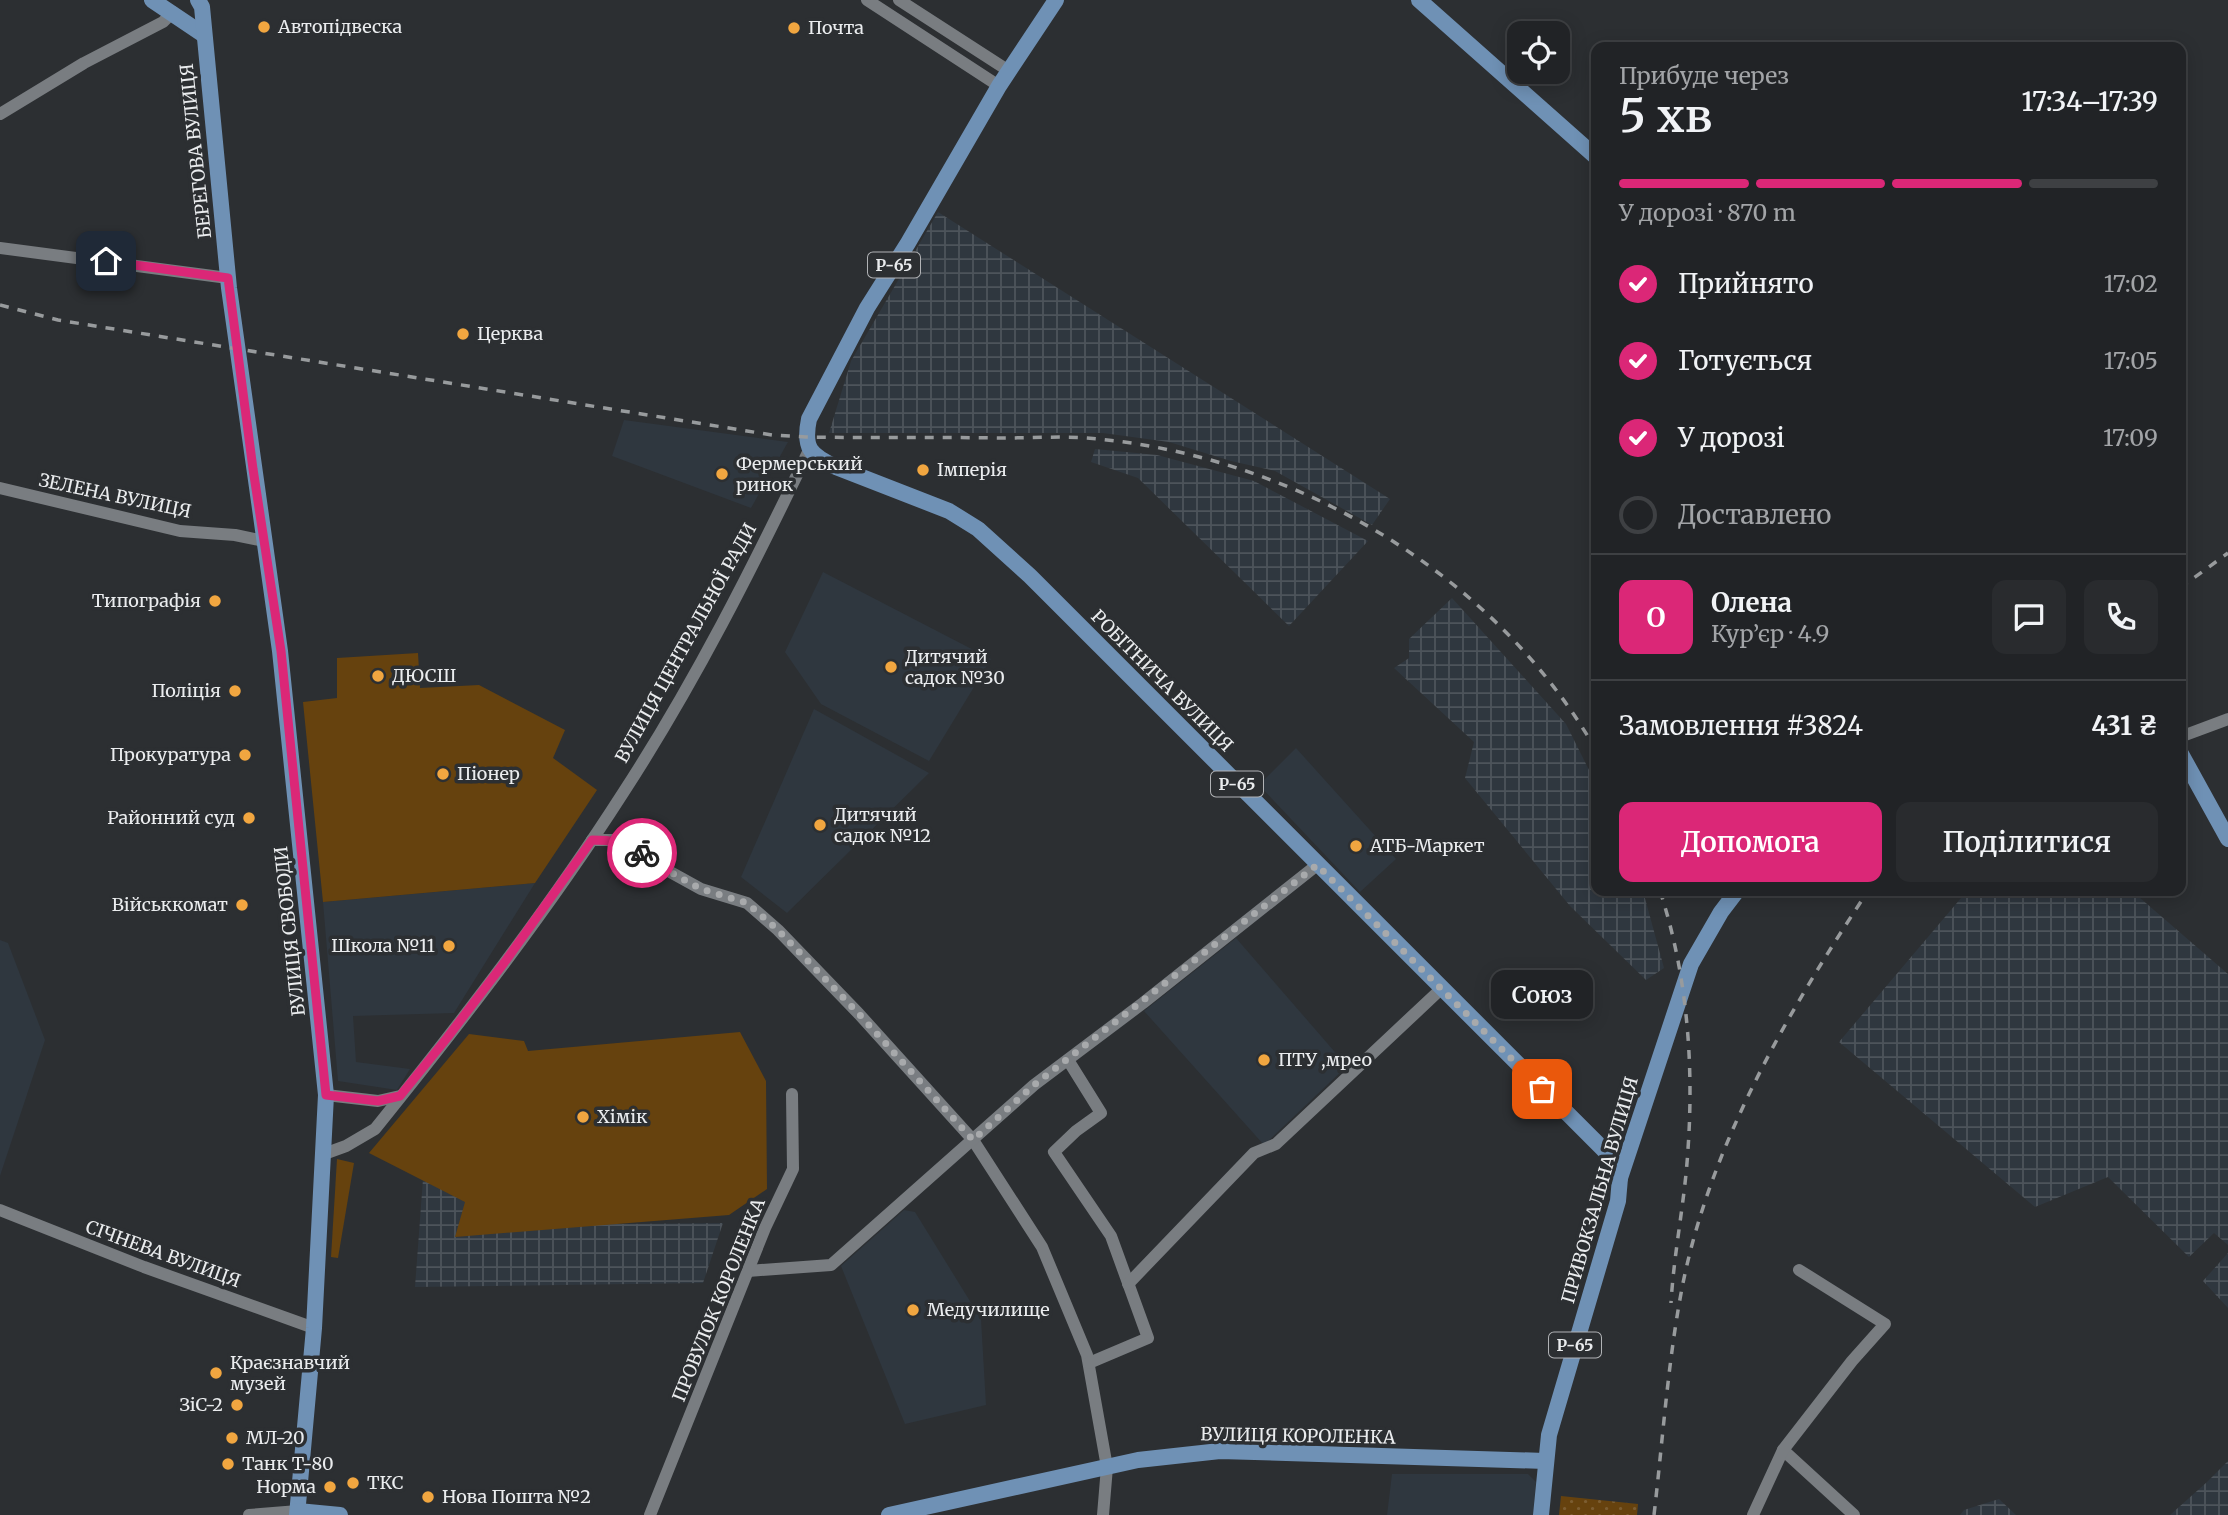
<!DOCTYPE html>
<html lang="uk">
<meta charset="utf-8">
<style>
:root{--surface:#212326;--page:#292b2e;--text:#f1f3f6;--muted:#a2a4a7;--line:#3e4043;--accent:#db2777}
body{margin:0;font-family:Merriweather,serif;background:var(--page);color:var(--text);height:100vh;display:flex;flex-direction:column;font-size:26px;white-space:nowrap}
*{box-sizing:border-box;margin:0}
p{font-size:23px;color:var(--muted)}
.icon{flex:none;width:38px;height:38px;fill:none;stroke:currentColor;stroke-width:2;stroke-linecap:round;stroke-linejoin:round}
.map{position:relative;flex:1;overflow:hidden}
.sheet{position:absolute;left:1591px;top:42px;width:595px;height:854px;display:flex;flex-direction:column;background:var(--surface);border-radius:14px;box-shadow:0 4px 18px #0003,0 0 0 2px var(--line)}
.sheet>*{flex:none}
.buttons{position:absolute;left:1507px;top:21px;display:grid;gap:14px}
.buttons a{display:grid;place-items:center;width:63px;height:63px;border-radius:14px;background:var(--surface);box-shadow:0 4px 18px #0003,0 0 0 2px var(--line);font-size:35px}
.pin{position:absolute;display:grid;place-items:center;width:60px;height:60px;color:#fff;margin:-30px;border-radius:14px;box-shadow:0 4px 10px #0006}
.courier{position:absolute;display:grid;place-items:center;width:70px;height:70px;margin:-35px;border:5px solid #db2777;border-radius:50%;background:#fff;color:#222;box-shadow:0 2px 9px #0007}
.bubble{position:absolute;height:49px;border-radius:14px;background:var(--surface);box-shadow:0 4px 18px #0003,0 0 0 2px var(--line);font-size:23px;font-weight:600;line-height:49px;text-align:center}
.head em{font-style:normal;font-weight:600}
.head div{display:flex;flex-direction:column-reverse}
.head{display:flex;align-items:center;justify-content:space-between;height:119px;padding:0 28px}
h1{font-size:46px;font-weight:600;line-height:52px}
.bar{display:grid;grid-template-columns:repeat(4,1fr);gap:10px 7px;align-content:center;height:84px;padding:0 28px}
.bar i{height:9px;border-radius:5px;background:var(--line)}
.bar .current{background:var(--accent)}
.bar p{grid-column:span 4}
.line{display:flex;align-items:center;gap:18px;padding:0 28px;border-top:2px solid var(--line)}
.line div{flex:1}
.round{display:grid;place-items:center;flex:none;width:74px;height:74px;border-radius:14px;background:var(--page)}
ol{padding:0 28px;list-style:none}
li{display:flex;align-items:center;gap:21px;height:77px}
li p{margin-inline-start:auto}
li .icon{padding:7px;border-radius:50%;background:var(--accent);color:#fff;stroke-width:4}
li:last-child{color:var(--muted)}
li i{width:38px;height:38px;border:4px solid var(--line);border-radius:50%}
.button{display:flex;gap:14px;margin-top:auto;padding:14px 28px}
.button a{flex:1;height:80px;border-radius:14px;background:var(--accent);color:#fff;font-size:28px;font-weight:600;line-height:80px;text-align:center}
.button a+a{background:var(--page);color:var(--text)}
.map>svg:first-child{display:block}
</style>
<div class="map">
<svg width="2228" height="1515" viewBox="0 0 2228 1515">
<defs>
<pattern id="industrial-grid" width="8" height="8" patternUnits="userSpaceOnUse" patternTransform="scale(1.75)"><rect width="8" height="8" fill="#2f373f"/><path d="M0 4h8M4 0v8" fill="none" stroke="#4d545b"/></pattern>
<pattern id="park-dots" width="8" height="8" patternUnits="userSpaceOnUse" patternTransform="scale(1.75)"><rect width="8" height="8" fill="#66420e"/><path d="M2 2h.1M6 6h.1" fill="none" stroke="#7c5d31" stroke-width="1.8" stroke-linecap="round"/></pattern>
</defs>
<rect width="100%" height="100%" fill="#2c2f32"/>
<g fill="#2f373f">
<path d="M624 420 788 442 751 508 612 456Z"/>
<path d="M823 572 991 659 929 761 821 704 785 652Z"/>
<path d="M814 709 929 773 787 913 741 877Z"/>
<path d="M1296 748 1396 859 1360 892 1259 785Z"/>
<path d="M535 883 454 1013 353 1016 356 1062 410 1069 397 1090 338 1081 323 902Z"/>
<path d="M1236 938 1347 1066 1264 1145 1144 1011Z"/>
<path d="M0 940 8 943 45 1040 0 1176Z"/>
<path d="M904 1210 915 1212 981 1319 986 1405 905 1424 841 1266Z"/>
<path d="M1392 1474H1528L1536 1482 1533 1515H1387Z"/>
</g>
<g fill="url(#industrial-grid)">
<path d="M938 212 1390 499 1372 525 1275 471 1231 461 1169 442 1103 433H829L851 361Z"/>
<path d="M1095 449 1157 455 1254 481 1368 541 1289 626 1138 478 1091 462Z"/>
<path d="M1452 598 1566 724 1596 784V891H1643L1664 968 1646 980 1570 906 1465 778 1474 742 1394 668 1409 658V639Z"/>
<path d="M1967 891H2132L2228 974V1245L2214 1233 2189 1257 2108 1177 2035 1207 1839 1042Z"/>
<path d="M423 1179 525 1225 723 1223 703 1283 415 1287Z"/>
<path d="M2228 1253V1308L2203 1281Z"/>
<path d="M2228 1461V1515H2170L2207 1482Z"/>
<path d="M1999 1499 2016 1515H1960L1964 1510Z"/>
</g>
<g fill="#66420e">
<path d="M418 653 420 688 479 685 565 730 553 758 597 790 535 883 323 902 303 702 337 698V658Z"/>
<path d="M740 1032 766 1081 767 1189 729 1215 455 1237 465 1202 369 1153 469 1034 524 1041 528 1051Z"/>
<path d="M337 1159 354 1163 338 1258 331 1257Z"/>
</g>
<path fill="url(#park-dots)" d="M1561 1496 1638 1504 1637 1515H1559Z"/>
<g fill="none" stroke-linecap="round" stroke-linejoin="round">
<g stroke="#797d81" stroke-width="12">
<path d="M867 0 999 86"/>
<path d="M899 0 1009 71"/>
<path d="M0 114 84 63 163 22 173 12"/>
<path d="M0 248 228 278"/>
<path d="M0 488 180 531 235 535 264 541"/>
<path d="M2180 737 2228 719"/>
<path d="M592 840H612L631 845 663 868 701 889 747 903 778 930 859 1014 973 1140 1042 1247 1087 1355 1107 1467 1103 1515"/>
<path d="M1068 1060 1101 1113 1076 1131 1054 1152 1111 1236 1148 1338 1089 1363"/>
<path d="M326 1095 378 1101 400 1096"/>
<path d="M324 1154 346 1146 375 1129C462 1021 548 910 623 793 694 684 753 567 809 450"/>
<path d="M0 1210 144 1267 314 1328"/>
<path d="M748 1271 831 1265 1034 1085 1143 1003 1317 865"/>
<path d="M1128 1284 1254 1153 1276 1144 1441 989"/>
<path d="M1783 1450 1854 1515"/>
<path d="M249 1515 298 1511"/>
<path d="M650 1515 765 1228 793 1169 792 1094"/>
<path d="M1753 1515 1783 1450 1852 1361 1885 1324 1799 1270"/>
</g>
<g stroke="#6f91b5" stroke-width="16">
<path d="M152 0 204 35"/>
<path d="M198 0 202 7 229 288 280 651 326 1095 314 1328 297 1515"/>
<path d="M1056 0 999 86 908 243 867 308 809 419C803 448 810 455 836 467L949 511 978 529 1030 576 1611 1157 1620 1178"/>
<path d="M1419 0 1596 157"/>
<path d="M2180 752 2228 839"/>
<path d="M298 1511 340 1515"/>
<path d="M889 1515 1138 1460 1220 1451 1545 1461"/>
<path d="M1541 1515 1549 1435 1618 1201 1620 1178 1691 964 1721 912 1737 891"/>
</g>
<g stroke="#989b9d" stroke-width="3.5" stroke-dasharray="9 9" stroke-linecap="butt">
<path d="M0 305 58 320 772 435 806 437C871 438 936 437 1002 438 1030 438 1059 436 1087 438 1291 454 1493 571 1596 750"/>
<path d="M2180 588 2228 553"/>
<path d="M1660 891C1687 973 1694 1063 1688 1149 1685 1201 1674 1251 1671 1303"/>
<path d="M1654 1515C1663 1438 1668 1359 1683 1283 1712 1141 1789 1010 1868 891"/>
</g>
</g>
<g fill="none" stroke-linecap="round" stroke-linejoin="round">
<path stroke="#a8aaac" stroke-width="7" stroke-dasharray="0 12.6" d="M642 853 663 868 701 889 747 903 778 930 859 1014 973 1140 1034 1085 1317 865 1542 1089"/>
<path stroke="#db2777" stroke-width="9" d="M106 261 228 278 253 469 281 651 326 1095 378 1101 400 1096 447 1038 504 963 592 840C611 840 626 842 642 853"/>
</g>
<g fill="#f1a640" stroke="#2c2f32" stroke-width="2.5">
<circle cx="264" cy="27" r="7"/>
<circle cx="794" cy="28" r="7"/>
<circle cx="463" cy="334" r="7"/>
<circle cx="923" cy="470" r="7"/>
<circle cx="722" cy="474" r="7"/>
<circle cx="215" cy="601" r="7"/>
<circle cx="891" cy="667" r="7"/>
<circle cx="378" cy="676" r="7"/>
<circle cx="235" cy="691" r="7"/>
<circle cx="245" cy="755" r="7"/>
<circle cx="443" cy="774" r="7"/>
<circle cx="249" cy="818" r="7"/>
<circle cx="820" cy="825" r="7"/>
<circle cx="1356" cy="846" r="7"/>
<circle cx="242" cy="905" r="7"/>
<circle cx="449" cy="946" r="7"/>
<circle cx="1264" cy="1060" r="7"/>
<circle cx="583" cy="1117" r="7"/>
<circle cx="913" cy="1310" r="7"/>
<circle cx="216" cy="1373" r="7"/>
<circle cx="237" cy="1405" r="7"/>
<circle cx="232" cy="1438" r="7"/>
<circle cx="228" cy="1464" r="7"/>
<circle cx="353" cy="1483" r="7"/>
<circle cx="330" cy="1487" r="7"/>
<circle cx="428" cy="1497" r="7"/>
</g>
<g text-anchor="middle" stroke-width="7" stroke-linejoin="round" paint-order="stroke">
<g fill="#2c2f32" stroke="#b1b3b6" stroke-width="2">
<rect x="868" y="252.5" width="52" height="25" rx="5"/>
<rect x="1211" y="771.5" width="52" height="25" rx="5"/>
<rect x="1549" y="1332.5" width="52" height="25" rx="5"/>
</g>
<g font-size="16" font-weight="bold" fill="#eaecee">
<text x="894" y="271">Р-65</text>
<text x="1237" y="790">Р-65</text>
<text x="1575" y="1351">Р-65</text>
</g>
<g font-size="18" fill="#eaecee" stroke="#2c2f32" text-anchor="start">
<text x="278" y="33">Автопідвеска</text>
<text x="808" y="34">Почта</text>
<text x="477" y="340">Церква</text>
<text x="736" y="470">Фермерський<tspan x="736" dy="21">ринок</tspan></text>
<text x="937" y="476">Імперія</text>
<text x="201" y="607" text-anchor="end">Типографія</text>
<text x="905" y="663">Дитячий<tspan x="905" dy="21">садок №30</tspan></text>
<text x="392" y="682">ДЮСШ</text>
<text x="221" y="697" text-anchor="end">Поліція</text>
<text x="231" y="761" text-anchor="end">Прокуратура</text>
<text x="457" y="780">Піонер</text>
<text x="834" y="821">Дитячий<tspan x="834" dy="21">садок №12</tspan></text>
<text x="235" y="824" text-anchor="end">Районний суд</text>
<text x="1370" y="852">АТБ-Маркет</text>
<text x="228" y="911" text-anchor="end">Військкомат</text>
<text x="435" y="952" text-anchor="end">Школа №11</text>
<text x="1278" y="1066">ПТУ ,мрео</text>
<text x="597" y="1123">Хімік</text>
<text x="927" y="1316">Медучилище</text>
<text x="230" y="1369">Краєзнавчий<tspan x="230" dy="21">музей</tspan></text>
<text x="223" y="1411" text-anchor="end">ЗіС-2</text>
<text x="246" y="1444">МЛ-20</text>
<text x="242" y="1470">Танк Т-80</text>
<text x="367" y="1489">ТКС</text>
<text x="316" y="1493" text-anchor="end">Норма</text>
<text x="442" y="1503">Нова Пошта №2</text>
</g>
<g font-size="18" fill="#eaecee" stroke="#2c2f32">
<text transform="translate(196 151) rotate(-96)" y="6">БЕРЕГОВА ВУЛИЦЯ</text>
<text transform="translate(115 496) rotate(12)" y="6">ЗЕЛЕНА ВУЛИЦЯ</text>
<text transform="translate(686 643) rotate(-61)" y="6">ВУЛИЦЯ ЦЕНТРАЛЬНОЇ РАДИ</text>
<text transform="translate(1162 681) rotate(45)" y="6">РОБІТНИЧА ВУЛИЦЯ</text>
<text transform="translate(290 931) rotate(-96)" y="6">ВУЛИЦЯ СВОБОДИ</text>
<text transform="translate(1600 1190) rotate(-74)" y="6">ПРИВОКЗАЛЬНА ВУЛИЦЯ</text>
<text transform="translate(163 1254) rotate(20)" y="6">СІЧНЕВА ВУЛИЦЯ</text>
<text transform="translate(719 1300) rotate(-68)" y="6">ПРОВУЛОК КОРОЛЕНКА</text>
<text transform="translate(1298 1436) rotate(1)" y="6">ВУЛИЦЯ КОРОЛЕНКА</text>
</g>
</g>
</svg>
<div class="buttons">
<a><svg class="icon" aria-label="locate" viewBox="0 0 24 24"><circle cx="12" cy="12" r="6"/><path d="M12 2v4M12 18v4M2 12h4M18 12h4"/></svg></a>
</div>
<div class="pin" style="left:1542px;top:1089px;background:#ea580c"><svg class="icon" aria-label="bag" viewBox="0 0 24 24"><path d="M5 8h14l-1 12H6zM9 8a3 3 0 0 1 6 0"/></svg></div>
<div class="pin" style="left:106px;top:261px;background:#1f2937"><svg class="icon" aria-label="home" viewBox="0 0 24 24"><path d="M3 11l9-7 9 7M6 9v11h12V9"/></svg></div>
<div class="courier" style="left:642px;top:853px"><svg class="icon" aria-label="bike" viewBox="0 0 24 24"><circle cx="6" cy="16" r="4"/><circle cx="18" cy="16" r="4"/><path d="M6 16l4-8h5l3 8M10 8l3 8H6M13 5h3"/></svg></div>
<div class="bubble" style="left:1491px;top:970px;width:102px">Союз</div>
<section class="sheet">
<div class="head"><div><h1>5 хв</h1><p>Прибуде через</p></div><em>17:34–17:39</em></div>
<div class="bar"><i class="current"></i><i class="current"></i><i class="current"></i><i></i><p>У дорозі · 870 m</p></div>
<ol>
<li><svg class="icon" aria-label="check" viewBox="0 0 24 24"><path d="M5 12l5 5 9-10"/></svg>Прийнято<p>17:02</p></li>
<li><svg class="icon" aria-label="check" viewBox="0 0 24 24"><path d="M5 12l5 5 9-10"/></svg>Готується<p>17:05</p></li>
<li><svg class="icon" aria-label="check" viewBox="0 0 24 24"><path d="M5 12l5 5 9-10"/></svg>У дорозі<p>17:09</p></li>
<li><i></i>Доставлено</li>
</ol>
<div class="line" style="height:126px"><b class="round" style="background:var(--accent);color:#fff">О</b><div><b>Олена</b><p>Кур’єр · 4.9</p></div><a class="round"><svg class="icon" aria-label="chat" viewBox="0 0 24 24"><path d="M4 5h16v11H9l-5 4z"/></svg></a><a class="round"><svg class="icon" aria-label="phone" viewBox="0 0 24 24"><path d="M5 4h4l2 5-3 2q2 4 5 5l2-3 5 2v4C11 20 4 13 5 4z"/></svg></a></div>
<div class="line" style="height:91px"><div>Замовлення #3824</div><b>431 ₴</b></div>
<div class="button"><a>Допомога</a><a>Поділитися</a></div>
</section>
</div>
